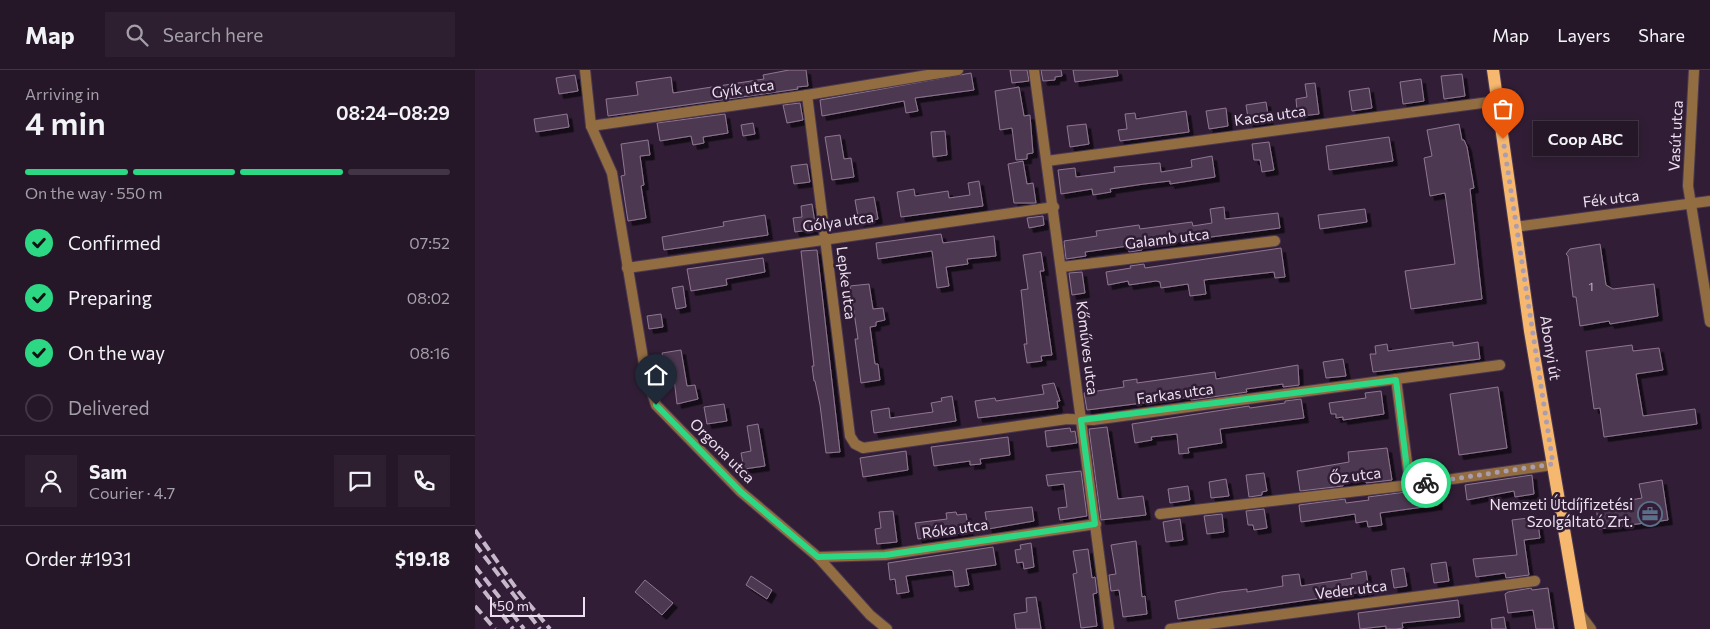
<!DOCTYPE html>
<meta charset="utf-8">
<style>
:root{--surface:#251628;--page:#2d1f30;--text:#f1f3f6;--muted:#a39fa8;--line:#423545;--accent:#2cd884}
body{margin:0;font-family:Commissioner,sans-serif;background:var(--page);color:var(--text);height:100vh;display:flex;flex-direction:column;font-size:19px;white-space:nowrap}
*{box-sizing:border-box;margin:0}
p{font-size:16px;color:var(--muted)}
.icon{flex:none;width:28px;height:28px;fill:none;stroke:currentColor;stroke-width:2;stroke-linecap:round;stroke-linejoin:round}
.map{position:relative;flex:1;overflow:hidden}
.drawer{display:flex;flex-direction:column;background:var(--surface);width:475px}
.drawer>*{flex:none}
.scale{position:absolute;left:15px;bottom:12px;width:95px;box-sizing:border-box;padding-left:5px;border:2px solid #ede1f1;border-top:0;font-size:14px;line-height:18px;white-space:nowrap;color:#ede1f1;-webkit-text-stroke:4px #311e36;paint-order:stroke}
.pin{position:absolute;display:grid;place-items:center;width:42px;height:42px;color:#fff;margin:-51px -21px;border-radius:50% 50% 50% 0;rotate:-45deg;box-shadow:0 0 5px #0007}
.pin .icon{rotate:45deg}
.courier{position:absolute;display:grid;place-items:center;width:50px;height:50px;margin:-25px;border:4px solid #2cd884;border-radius:50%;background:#fff;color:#222;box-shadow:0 1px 6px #0007}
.bubble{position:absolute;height:35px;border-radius:0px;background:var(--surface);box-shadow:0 2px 12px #0003,0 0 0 1px var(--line);font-size:16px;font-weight:600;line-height:35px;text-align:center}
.head em{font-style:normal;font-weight:600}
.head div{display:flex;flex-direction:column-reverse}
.head{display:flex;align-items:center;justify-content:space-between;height:85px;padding:0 25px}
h1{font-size:32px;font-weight:600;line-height:38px}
.bar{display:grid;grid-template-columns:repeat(4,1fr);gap:8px 5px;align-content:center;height:60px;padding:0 25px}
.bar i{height:6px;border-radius:4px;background:var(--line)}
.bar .active{background:var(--accent)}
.bar p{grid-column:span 4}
.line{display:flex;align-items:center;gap:12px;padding:0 25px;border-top:1px solid var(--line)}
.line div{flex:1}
.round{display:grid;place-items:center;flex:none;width:52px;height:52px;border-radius:0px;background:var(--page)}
ol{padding:0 25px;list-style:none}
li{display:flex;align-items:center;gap:15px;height:55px}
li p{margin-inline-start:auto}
li .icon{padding:5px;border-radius:50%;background:var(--accent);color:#111;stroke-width:4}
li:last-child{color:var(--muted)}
li i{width:28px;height:28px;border:2px solid var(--line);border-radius:50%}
header{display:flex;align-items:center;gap:30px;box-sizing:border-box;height:70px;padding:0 25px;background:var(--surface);border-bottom:1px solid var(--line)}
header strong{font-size:24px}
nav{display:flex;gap:28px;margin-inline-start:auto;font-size:18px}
.search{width:350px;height:45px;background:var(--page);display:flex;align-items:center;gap:12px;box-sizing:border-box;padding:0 18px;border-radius:0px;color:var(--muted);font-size:19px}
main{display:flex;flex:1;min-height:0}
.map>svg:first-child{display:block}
</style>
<header>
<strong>Map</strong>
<div class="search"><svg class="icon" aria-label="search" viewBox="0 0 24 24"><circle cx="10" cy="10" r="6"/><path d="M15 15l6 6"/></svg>Search here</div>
<nav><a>Map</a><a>Layers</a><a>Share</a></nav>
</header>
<main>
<section class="drawer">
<div class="head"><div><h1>4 min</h1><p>Arriving in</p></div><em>08:24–08:29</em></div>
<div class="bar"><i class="active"></i><i class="active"></i><i class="active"></i><i></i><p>On the way · 550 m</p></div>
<ol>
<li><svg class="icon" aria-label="check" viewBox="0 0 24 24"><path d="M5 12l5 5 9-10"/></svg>Confirmed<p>07:52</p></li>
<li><svg class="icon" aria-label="check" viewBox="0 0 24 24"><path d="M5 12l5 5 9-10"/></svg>Preparing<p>08:02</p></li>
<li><svg class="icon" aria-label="check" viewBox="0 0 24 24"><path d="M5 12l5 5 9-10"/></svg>On the way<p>08:16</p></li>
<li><i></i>Delivered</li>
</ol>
<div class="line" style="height:90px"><a class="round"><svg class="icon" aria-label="person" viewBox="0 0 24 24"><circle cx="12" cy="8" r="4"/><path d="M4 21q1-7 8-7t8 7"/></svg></a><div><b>Sam</b><p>Courier · 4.7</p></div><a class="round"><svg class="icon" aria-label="chat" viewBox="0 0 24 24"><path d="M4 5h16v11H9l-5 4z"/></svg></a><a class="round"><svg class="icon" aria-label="phone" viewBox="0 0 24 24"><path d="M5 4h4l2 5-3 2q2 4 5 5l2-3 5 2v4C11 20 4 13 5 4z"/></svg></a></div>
<div class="line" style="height:65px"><div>Order #1931</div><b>$19.18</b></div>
</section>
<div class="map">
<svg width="1235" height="559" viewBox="0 0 1235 559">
<defs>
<filter id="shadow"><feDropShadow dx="4.5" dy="4.5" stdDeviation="0" flood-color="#0009"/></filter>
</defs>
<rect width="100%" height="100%" fill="#311e36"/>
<g fill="#4e3851" stroke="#8f7692" filter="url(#shadow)">
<path d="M314 0H331L333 16 322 17 323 19 133 46 131 29 163 25 161 12 196 7 198 23 289 9 288 5Z"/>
<path d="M535 0H552L554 11 537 13Z"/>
<path d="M566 0H586L587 6 580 7V10L568 11Z"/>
<path d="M598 0H642L643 6 600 12Z"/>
<path d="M496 3 499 20 440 28 443 41 431 43 429 31 347 46 345 30Z"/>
<path d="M987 4 990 26 969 29 966 6Z"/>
<path d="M100 5 103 21 84 24 81 8Z"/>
<path d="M946 9 949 31 928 34 925 12Z"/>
<path d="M840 13 844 44 826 46 825 41H822L821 29 832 27 830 14Z"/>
<path d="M544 17 549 46 555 45 558 83 552 84V89L541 90 537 58 525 60 520 21Z"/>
<path d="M894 18 897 38 877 41 874 21Z"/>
<path d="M791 32 794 51 774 54 771 35Z"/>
<path d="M325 33 328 50 312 53 308 35Z"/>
<path d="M751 38 753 56 734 59 731 41Z"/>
<path d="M711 41 714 62 645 71 643 60 652 59 650 44 660 43 661 49Z"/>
<path d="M92 44 94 57 61 62 59 49Z"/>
<path d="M250 44 253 63 228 67 229 73 218 75 216 66 185 71 182 53Z"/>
<path d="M278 53 280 64 268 66 266 55Z"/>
<path d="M611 54 614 74 595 77 592 56Z"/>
<path d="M984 54 987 70H989L992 77 999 118 995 119 1007 229 936 239 930 201 980 194 970 123 955 126 949 88 957 86 952 60Z"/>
<path d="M470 61 472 85 458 87 456 62Z"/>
<path d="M365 65 369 89 376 88 379 107 357 110 350 67Z"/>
<path d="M914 67 918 91 854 100 851 76Z"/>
<path d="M173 70 175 85 165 86 169 115 166 116 171 148 153 151 146 106 150 105 146 74Z"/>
<path d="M794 72 799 100 787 102 785 90H779L777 74Z"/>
<path d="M737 86 740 107 695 114V111L669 114 635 119 636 122 618 125 617 119 586 124 583 100 600 98 601 107 640 102 639 97 685 93 686 102 717 97 716 90Z"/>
<path d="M548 91 552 114 558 113 561 133H539L533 94Z"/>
<path d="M332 94 335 112 319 114 316 96Z"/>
<path d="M504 111 508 136 426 147 422 122 439 119 440 126 473 121 474 128 495 125 493 113Z"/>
<path d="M399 127 403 149 384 152 380 130Z"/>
<path d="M337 134 341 159 320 162 318 148 327 147 326 136Z"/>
<path d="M749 137 750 149 803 143 805 158 667 176V180L654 182 653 176 610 182 611 186 591 189 589 171 622 166 621 161 664 155 665 159 717 152 718 156 737 153 735 139Z"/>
<path d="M890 139 892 152 845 159 843 145Z"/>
<path d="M290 145 293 165 189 180 187 167 249 156 248 152Z"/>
<path d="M568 146 569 155 554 158 552 148Z"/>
<path d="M466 164 468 173 519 166 521 186 492 189 493 194 471 197 474 216 462 218 457 181 403 189 401 173Z"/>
<path d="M1125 174 1131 215 1138 219 1179 214 1183 246 1135 254 1134 251 1105 256 1101 227H1098L1093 186 1091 184 1095 179Z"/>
<path d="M806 178 810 207 800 208 799 202 729 210 731 224 715 226 713 214 686 218 685 212 681 211 654 215 653 211 633 215 631 202 656 198 655 196 669 194 670 198Z"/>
<path d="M342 180 365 382 351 383 345 335 340 311H339L337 296H339L326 181Z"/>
<path d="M566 182 569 201H565L577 285 566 286 567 291 552 293 549 274H552L546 220 553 219 548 185Z"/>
<path d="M288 188 290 202 251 209 252 215 216 221 212 199Z"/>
<path d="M607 202 610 223 597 225 594 203Z"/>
<path d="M394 214 398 239 408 238 410 250 401 252V256L395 257 400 294H403L405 310 386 313 380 269H383L375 216Z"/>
<path d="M208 216 211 237 201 239 197 218Z"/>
<path d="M186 244 188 257 174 259 172 246Z"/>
<path d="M978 272V276L1003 272 1005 289 898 302 895 284H901L900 276 912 274 913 281Z"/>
<path d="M1157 275 1158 281 1184 278 1188 300 1161 304 1168 346 1220 339 1222 354 1129 367 1125 338 1119 339 1111 281Z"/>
<path d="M206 280 212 316 220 315 223 329 202 334 198 300 190 302 187 283Z"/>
<path d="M868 289 871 306 851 308 848 292Z"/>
<path d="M823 295 824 315 808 317V314L771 319 772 322 716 330 715 327 612 340 609 323 649 317 648 311 662 309V313L740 302 741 309Z"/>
<path d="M579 313 585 331H582L583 338 503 348 500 331 520 328 521 331 569 324 567 315Z"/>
<path d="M1023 317 1032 378 984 385 975 324Z"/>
<path d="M906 321 909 344 868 350V347L861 348V344H856L854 333 891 328 890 323Z"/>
<path d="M477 326 481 351 399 363 396 341 414 338 415 348 458 342 456 333 467 331 466 328Z"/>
<path d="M826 329 829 348 745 359 747 373 713 378 714 383 704 384 702 364 676 367 677 370 660 373 657 354 774 336 775 338 810 333V331Z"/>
<path d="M249 334 252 351 232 354 229 337Z"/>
<path d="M283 354 290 396 269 399 266 383 276 381 272 356Z"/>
<path d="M632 357 643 429 668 426 671 445 626 450 614 359Z"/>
<path d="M595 358 596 362 600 361 602 373 572 377 570 361Z"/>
<path d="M533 367 535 385 505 389 506 394 495 395V391L459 396 456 377Z"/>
<path d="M912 378 917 410 891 413V409L868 413V416L825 421 822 401 874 392 873 382Z"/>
<path d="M431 381 433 400 388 407 385 388Z"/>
<path d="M606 401 612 446 585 450 583 438 592 437 589 414 573 416 571 405Z"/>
<path d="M789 403 792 421 787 422V425L774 427 771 405Z"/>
<path d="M1057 405 1059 424 1040 427 1039 421 992 430 990 415Z"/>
<path d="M751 409 754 426 736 428 734 412Z"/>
<path d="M1187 410 1193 450 1124 459 1121 436 1167 428 1164 414Z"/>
<path d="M713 416 715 430 695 433 693 419Z"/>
<path d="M961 418 963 435 905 443 907 455 893 457 892 451 881 453 880 444 826 452 824 435 870 429 871 433 894 430 893 427Z"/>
<path d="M557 437 559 451 513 459 510 442Z"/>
<path d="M789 439 792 458 779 460 778 455H773L771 441Z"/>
<path d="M418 441 422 472 402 474 400 459 406 458 404 442Z"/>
<path d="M481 442 482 445 491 444 494 462 443 469 440 453 472 449 471 443Z"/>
<path d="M747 444 749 462 732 464 729 446Z"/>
<path d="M1062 447 1065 468 1049 470 1054 505 1031 508 1030 503 1001 507 998 489 1042 485 1037 450Z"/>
<path d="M705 449 708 470 691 472 688 452Z"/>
<path d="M661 471 667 527 670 526 672 544 648 547 644 520 636 521 634 505 641 504 636 475Z"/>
<path d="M556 473 559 497 549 499 548 492 542 493 540 480 546 479 545 475Z"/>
<path d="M518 477 521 495 491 499 494 515 480 517 478 501 475 500 431 506 434 522 422 524 420 509 415 510 413 493Z"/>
<path d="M613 479 617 508 620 507 622 523 618 524 622 556 606 558 598 504 602 503 598 481Z"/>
<path d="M971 492 974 511 959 513 956 494Z"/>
<path d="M929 498 932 516 919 518 916 500Z"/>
<path d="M891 501 894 521 703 549 700 531 746 522 772 519V522L808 516 807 506 824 504 826 516 877 508 876 504Z"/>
<path d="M276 506 297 520 292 529 271 515Z"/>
<path d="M170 510 198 533 187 545 160 522Z"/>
<path d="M1056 518 1057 520 1073 518 1079 559H1061L1058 540 1033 543 1030 524 1033 522Z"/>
<path d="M561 527 566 559H541L539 544 552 542 551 528Z"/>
<path d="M983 530 985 547 927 553 928 558 921 559H911V556L885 559 883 543Z"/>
<path d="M1029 547 1031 559H1017L1016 549Z"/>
</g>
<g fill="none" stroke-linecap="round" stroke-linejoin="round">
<defs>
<g id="minor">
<path d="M110 0 116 56 137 103 170 300 181 335 266 422 343 487 395 545 412 559"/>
<path d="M559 0 634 559"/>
<path d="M1219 0 1213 116 1235 252"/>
<path d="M332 25 375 366 380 374 388 378 592 349 618 350 1025 295"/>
<path d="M116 56 332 25 483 0"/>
<path d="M572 91 1022 31"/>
<path d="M1040 157 1235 131"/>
<path d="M587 197 800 171"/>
<path d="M152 198 579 137"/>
<path d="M921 309 935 415"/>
<path d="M685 444 935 415 1078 395"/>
<path d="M343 487 410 485 621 454"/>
<path d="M1104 543 1116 559"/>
<path d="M695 559 1060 511"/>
</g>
<path id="primary" d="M1018 0 1055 261 1106 559"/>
</defs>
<use href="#minor" stroke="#4b3950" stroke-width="12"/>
<use href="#primary" stroke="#4b3950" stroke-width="14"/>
<use href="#minor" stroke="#936d42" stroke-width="10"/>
<use href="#primary" stroke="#f6b76f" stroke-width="12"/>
<g stroke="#c6b8ca" stroke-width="4" stroke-dasharray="10 5" stroke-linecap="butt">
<path d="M0 460 43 521 75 559"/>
<path d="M0 474 65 559"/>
<path d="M0 496 49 559"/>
<path d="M0 509 38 559"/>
<path d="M0 536 20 559"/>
</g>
</g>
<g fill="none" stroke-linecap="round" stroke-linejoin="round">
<path stroke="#ab9db0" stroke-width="5" stroke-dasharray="0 9" d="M951 413 1078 394 1028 69"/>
<path stroke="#2cd884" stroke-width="6" d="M181 335 266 422 343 487 410 485 620 454 606 350 921 310 934 415 951 413"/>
</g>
<defs>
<symbol id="office-ring" viewBox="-11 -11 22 22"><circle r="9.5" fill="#311e36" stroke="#5c6f8a" stroke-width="1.5"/><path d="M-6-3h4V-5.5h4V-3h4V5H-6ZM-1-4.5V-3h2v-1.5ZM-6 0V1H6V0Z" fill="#5c6f8a"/></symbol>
</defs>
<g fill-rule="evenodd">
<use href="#office-ring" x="1161" y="430" width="28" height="28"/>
</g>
<g text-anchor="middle" stroke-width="5" stroke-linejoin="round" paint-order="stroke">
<g font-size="12" fill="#c5b7c9">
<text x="1116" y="221">1</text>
</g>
<g font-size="15" fill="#ede1f1" stroke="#311e36">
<text transform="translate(268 19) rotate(-8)" y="5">Gyík utca</text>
<text transform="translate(795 46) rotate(-8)" y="5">Kacsa utca</text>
<text transform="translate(1201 66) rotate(-87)" y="5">Vasút utca</text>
<text transform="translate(1136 129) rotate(-7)" y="5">Fék utca</text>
<text transform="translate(363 152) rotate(-8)" y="5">Gólya utca</text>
<text transform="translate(692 169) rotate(-7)" y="5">Galamb utca</text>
<text transform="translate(371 213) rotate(83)" y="5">Lepke utca</text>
<text transform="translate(612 278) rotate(83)" y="5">Kőműves utca</text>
<text transform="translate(1075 278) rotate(81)" y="5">Abonyi út</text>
<text transform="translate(700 324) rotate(-8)" y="5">Farkas utca</text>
<text transform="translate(247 381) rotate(45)" y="5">Orgona utca</text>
<text transform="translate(880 406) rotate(-7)" y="5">Őz utca</text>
<text transform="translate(480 459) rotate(-8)" y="5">Róka utca</text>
<text transform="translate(876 520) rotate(-7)" y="5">Veder utca</text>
</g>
<g font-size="15" fill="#ede1f1" stroke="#311e36" text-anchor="end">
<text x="1158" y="440">Nemzeti Útdíjfizetési<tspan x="1158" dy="17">Szolgáltató Zrt.</tspan></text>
</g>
</g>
</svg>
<div class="scale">50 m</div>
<div class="pin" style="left:1028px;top:69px;background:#ea580c"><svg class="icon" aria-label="bag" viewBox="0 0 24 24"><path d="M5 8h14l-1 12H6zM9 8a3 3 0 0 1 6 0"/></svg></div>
<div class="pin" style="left:181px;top:335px;background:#1f2937"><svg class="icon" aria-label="home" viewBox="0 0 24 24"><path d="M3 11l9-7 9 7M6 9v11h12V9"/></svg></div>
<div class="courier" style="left:951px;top:413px"><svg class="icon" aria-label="bike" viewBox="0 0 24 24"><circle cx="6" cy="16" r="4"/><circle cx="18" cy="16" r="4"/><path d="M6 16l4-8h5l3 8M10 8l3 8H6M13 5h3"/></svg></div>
<div class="bubble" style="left:1058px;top:51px;width:105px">Coop ABC</div>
</div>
</main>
